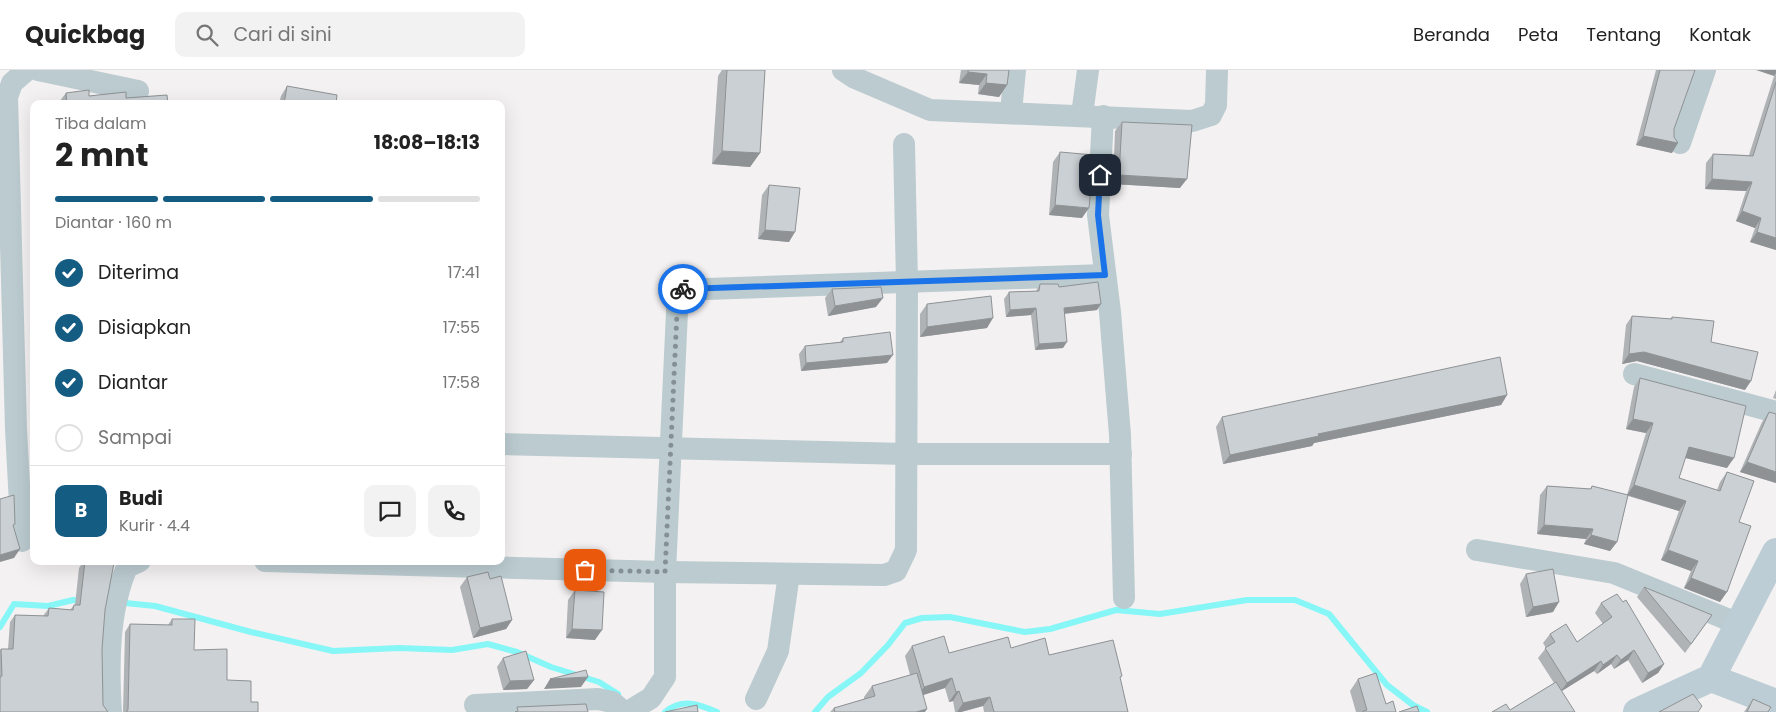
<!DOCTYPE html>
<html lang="id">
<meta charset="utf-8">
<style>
:root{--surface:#fff;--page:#f2f2f2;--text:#222;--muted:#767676;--line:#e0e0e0;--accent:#155c83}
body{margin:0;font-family:Poppins,sans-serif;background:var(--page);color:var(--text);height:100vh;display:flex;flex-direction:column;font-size:19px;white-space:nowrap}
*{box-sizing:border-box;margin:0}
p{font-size:16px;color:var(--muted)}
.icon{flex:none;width:28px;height:28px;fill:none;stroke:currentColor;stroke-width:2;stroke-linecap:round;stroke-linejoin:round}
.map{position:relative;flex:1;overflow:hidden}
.side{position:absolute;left:30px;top:30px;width:475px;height:465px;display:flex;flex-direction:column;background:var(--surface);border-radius:10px;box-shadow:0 5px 20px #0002}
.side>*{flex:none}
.pin{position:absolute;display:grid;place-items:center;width:42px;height:42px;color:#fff;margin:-21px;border-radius:10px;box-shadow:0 2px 8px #0006}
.courier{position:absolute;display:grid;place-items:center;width:50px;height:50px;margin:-25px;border:4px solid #1a73e8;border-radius:50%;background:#fff;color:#222;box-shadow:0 1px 6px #0007}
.headline em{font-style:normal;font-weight:700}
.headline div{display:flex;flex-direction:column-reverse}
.headline{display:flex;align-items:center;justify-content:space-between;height:85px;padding:0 25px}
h1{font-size:32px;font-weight:700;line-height:38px}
.bar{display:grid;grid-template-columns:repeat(4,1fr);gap:8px 5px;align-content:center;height:60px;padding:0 25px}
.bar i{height:6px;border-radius:4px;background:var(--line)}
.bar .current{background:var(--accent)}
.bar p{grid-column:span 4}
.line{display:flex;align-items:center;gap:12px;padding:0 25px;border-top:1px solid var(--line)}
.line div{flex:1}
.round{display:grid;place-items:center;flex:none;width:52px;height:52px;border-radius:10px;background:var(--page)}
ol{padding:0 25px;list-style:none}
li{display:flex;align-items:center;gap:15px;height:55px}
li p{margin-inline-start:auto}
li .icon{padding:5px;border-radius:50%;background:var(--accent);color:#fff;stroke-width:4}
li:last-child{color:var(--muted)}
li i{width:28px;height:28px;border:2px solid var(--line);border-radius:50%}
header{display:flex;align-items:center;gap:30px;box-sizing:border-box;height:70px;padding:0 25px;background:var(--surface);border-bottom:1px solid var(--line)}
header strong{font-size:24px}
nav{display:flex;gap:28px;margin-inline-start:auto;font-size:18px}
.search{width:350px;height:45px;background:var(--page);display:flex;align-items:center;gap:12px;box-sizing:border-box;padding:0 18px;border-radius:10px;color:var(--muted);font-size:19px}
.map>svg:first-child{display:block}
</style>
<header>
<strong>Quickbag</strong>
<div class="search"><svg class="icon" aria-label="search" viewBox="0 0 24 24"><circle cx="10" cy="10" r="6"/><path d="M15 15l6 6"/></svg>Cari di sini</div>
<nav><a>Beranda</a><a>Peta</a><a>Tentang</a><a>Kontak</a></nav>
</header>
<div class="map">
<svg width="1776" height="642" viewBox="0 0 1776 642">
<rect width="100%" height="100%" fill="#f4f1f2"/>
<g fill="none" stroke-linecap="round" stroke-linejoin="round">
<g stroke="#86f6f6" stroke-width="6">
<path d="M125 533 155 536 251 562 333 581 399 578 452 580 488 574 517 582 551 597 599 612 618 624"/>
<path d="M0 557 14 534 48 536 73 530 82 531"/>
<path d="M665 642C683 628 698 634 717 642"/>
<path d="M815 642 828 627 861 603 888 575 905 553 922 548 950 547 1025 562 1050 559 1116 540 1160 544 1247 530H1295L1329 544 1387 615 1413 635 1427 642"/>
</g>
<g stroke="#bbcbcf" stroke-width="22">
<path d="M38 0 138 21"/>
<path d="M843 0 855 8 930 40 1192 51 1211 45 1216 35 1217 0"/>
<path d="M1011 42 1015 0"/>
<path d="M1082 45 1088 0"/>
<path d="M1103 46 1098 145 1110 242 1120 365 1124 528"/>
<path d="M1680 73 1705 0"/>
<path d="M1634 304 1776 342"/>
<path d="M501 374 906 384H1121"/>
<path d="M22 471 16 359 7 27 12 13 27 0"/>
<path d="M1477 480 1614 503 1739 554"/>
<path d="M265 491 665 502 884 505 896 501 906 480 907 212 904 74"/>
<path d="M756 629 778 581 789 504"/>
<path d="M475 635 598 629 612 632 624 642"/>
<path d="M111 642C108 595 108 541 127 497L140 491"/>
<path d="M628 642 651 628 665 607V502L678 220 1105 205"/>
</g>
<g stroke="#bccdd5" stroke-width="28">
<path d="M1711 608 1776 633"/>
<path d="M1637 642 1711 608 1776 482"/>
</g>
</g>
<g fill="#afb3b6">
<path d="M722 0H765L760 83 750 97 712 94 718 6Z"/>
<path d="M961 0H1009L1007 15 999 27 978 24 979 15 959 13Z"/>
<path d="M1656 0H1695L1674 59 1672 83 1636 75Z"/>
<path d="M1776 0V180L1750 172 1755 158 1736 151 1746 121 1705 119 1706 93 1713 84 1749 85Z"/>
<path d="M287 16 336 34H279L281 26Z"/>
<path d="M66 23 89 26 126 28 168 34H59V32Z"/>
<path d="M1122 52 1180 118 1113 114 1115 61Z"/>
<path d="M1060 82 1082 148 1049 145 1053 92Z"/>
<path d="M769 115 789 172 758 169 762 125Z"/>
<path d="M1040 214 1059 217 1097 240 1065 244 1063 278 1035 280 1031 245 1006 247 1004 229 1009 222 1036 221Z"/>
<path d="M832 219 876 237 828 246 825 228Z"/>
<path d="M927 234 987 258 920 267V244Z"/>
<path d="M1632 246 1670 249 1672 247 1711 272 1745 320 1637 291 1622 294 1626 255Z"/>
<path d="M843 268 887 293 801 301 799 284 805 276 840 272Z"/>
<path d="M1640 308 1727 398 1685 388 1679 408 1717 420 1720 412 1727 402 1739 452 1720 532 1684 518 1691 501 1661 490 1679 441 1628 426 1617 472 1610 481 1584 474 1586 469 1537 464 1540 425 1547 416 1590 419 1592 416 1627 425 1646 363 1626 359 1634 317Z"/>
<path d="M1776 320V329L1773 328Z"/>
<path d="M1507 325 1501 335 1314 373 1312 376 1223 394 1216 357 1222 347Z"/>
<path d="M1769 342 1776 344V413L1740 402 1762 352Z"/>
<path d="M84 491H93L114 493 0 642V580L1 579H8L10 552 15 545 43 546 49 538 70 540 74 535H75L79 498Z"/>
<path d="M1526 504 1553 542 1526 547 1520 514Z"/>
<path d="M467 507 490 509 512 550 506 559 473 568 460 517Z"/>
<path d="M1644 517 1712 545 1685 583 1637 527Z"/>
<path d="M575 520 595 570 566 568 568 530Z"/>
<path d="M1601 533 1664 594 1658 603 1642 613 1628 590 1614 599 1611 594 1597 604 1594 601 1562 621 1510 640 1554 613 1538 588 1546 578 1543 573 1550 564 1577 572 1603 554 1595 543Z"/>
<path d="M172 549 194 580 251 632 258 642H123L125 562 130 554 168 555Z"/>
<path d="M912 576 949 583 1011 578 1049 585 1120 609 1128 642H984L983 636 961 642H955L953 631 949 632 945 618 923 625 925 642H830L834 638 864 629V627L872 616 910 605 905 586Z"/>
<path d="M503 588 534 610 527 619 503 620 497 597Z"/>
<path d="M1358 609 1386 634 1396 642H1356L1350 621Z"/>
<path d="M1753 629 1768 642H1744Z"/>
</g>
<g fill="#8e9294">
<path d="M1756 0H1776V3L1774 6Z"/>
<path d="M968 2 987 4 979 15 959 13Z"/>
<path d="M986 13 1007 15 999 27 978 24Z"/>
<path d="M1643 66 1678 73 1672 83 1636 75Z"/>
<path d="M722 81 760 83 750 97 712 94Z"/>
<path d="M1119 105 1187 109 1180 118 1113 114Z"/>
<path d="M1712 109 1752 112 1746 121 1705 119Z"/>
<path d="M1055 135 1089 138 1082 148 1049 145Z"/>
<path d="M1742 141 1761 148 1755 158 1736 151Z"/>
<path d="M765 160 795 162 789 172 758 169Z"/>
<path d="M1757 162 1776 168V180L1750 172Z"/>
<path d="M883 228 876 237 828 246 835 236Z"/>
<path d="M1101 234 1097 240 1060 244 1064 238Z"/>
<path d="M1036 238 1031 245 1006 247 1010 240Z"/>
<path d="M993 248 987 258 920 267 927 257Z"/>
<path d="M1067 272 1063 278 1035 280 1039 274Z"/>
<path d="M1644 282 1751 311 1745 320 1637 291 1622 294 1629 284Z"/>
<path d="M893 285 887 293 801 301 806 293Z"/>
<path d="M1507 325 1501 335 1314 373 1312 376 1223 394 1230 385 1318 364Z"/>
<path d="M1633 349 1653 353 1646 363 1626 359Z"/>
<path d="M1689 377 1734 388 1727 398 1682 387Z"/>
<path d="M1747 392 1776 402V413L1740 402Z"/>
<path d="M1634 415 1686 431 1679 441 1627 425Z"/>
<path d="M1544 455 1593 459 1586 469 1537 464Z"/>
<path d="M1591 465 1617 472 1610 481 1584 474Z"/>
<path d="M20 479 14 488 0 492V485Z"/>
<path d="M1668 480 1698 491 1691 501 1661 490Z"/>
<path d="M1691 508 1727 522 1720 532 1684 518Z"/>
<path d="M1559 532 1553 542 1526 547 1533 537Z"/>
<path d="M512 550 506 559 473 568 480 558Z"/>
<path d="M572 559 602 560 595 570 566 568Z"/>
<path d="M1634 580 1628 590 1614 599 1621 590Z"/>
<path d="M1617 585 1611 594 1597 604 1603 595Z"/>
<path d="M1601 591 1594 601 1560 622 1567 613Z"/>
<path d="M1664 594 1658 603 1642 613 1648 603Z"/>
<path d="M588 607 581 617 544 619 550 609Z"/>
<path d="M952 608 945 618 917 627 924 617Z"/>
<path d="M534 610 527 619 503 620 510 611Z"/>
<path d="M959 621 953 631 949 632 956 622Z"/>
<path d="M990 627 983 636 961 642H957L963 633Z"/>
<path d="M927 639 925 642H916Z"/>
</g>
<g fill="#cbd0d4" stroke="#8e9294">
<path d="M727 0H765L760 83 722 81Z"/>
<path d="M968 0H1009L1007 15 986 13 987 4 968 2Z"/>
<path d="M1660 0H1695L1674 59V67L1678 73 1643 66Z"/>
<path d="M1776 12V168L1757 162 1761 148 1742 141 1752 112 1712 109 1713 84 1753 86Z"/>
<path d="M287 16 337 25 336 34H284Z"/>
<path d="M89 20V26L126 22V28L167 25 168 34H67L66 23Z"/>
<path d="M1122 52 1192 55 1187 109 1119 105Z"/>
<path d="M1060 82 1094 85 1089 138 1055 135Z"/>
<path d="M769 115 800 118 795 162 765 160Z"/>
<path d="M1098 212 1101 234 1064 238 1067 272 1039 274 1036 238 1010 240 1009 222 1039 221 1040 214H1058L1059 217Z"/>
<path d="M881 217 883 228 835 236 832 219Z"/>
<path d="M991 226 993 248 927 257V234Z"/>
<path d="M1632 246 1672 249V247L1714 251 1711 272 1758 282 1751 311 1644 282 1629 284Z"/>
<path d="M890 262 893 285 806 293 805 276 843 272V268Z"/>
<path d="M1500 287 1507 325 1318 364 1319 366 1230 385 1222 347Z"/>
<path d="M1640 308 1746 336 1734 388 1689 377 1679 408 1720 421 1727 402 1754 411 1739 452 1751 456 1727 522 1691 508 1698 491 1668 480 1686 431 1634 415 1653 353 1633 349Z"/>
<path d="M1769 342 1776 344V402L1747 392Z"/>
<path d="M1547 416 1591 419 1592 416 1628 425 1617 472 1591 465 1593 459 1544 455Z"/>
<path d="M14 425 15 454 13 455 20 479 0 485V429Z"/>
<path d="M85 491 114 493 105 540 102 579 103 635 108 642H0V607L2 606 1 579H13L15 545 48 546 49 538 73 540 74 535H80Z"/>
<path d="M1553 499 1559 532 1533 537 1526 504Z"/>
<path d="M488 502 490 509 501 506 512 550 480 558 467 507Z"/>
<path d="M1644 517 1712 545 1691 574Z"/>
<path d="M575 520 604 522 602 560 572 559Z"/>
<path d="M1617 524 1623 532 1626 530 1664 594 1648 603 1634 580 1621 590 1617 585 1603 595 1601 591 1567 613 1545 578 1555 572 1550 564 1566 554 1577 572 1612 547 1601 533Z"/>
<path d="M172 549H195L194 580 227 579V610L251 611V632H258V642H126L128 640 130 554 172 555Z"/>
<path d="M944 566 949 583 1008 567 1011 578 1045 568 1049 585 1113 570 1122 606 1120 607 1128 642H994L990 627 963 633 959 621 956 622 952 608 924 617 912 576Z"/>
<path d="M526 581 534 610 510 611 503 588Z"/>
<path d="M586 600 588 607 550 609Z"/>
<path d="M917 603 927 639 916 642H835L834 638 875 626 872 616Z"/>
<path d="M1376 603 1386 634 1393 631 1396 642H1363V641L1367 640 1358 609Z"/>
<path d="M1556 612 1575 642H1492L1506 634 1510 640Z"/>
<path d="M1693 624 1702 636 1698 642H1659Z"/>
<path d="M1753 629 1771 637 1768 642H1747Z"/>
<path d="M586 634 588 642H515L518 641 517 637Z"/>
<path d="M697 635 698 642H665Z"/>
<path d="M1417 636 1419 642H1399Z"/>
</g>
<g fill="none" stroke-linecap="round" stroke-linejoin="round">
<path stroke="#849094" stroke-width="5" stroke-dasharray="0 9" d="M585 500 665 502 678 220 683 219"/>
<path stroke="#1a73e8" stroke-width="6" d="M683 219 1105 205 1098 145 1100 105"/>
</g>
</svg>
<div class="pin" style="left:585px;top:500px;background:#ea580c"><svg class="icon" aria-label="bag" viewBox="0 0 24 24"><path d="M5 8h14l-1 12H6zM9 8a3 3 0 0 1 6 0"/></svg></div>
<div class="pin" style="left:1100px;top:105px;background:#1f2937"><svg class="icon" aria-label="home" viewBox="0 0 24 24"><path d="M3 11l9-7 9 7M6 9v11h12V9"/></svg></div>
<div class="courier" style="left:683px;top:219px"><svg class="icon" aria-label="bike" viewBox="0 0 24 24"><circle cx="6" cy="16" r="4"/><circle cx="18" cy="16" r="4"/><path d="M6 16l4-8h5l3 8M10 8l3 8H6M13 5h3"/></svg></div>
<section class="side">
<div class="headline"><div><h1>2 mnt</h1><p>Tiba dalam</p></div><em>18:08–18:13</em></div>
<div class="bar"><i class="current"></i><i class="current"></i><i class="current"></i><i></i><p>Diantar · 160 m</p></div>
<ol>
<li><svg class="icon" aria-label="check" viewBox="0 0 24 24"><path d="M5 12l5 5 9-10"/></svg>Diterima<p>17:41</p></li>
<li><svg class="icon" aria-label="check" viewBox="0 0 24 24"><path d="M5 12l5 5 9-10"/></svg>Disiapkan<p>17:55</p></li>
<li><svg class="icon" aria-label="check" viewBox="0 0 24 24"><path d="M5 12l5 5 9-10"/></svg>Diantar<p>17:58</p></li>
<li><i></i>Sampai</li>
</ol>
<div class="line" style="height:90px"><b class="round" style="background:var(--accent);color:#fff">B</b><div><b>Budi</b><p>Kurir · 4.4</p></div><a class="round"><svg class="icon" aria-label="chat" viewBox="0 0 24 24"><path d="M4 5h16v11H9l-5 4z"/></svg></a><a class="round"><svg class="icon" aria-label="phone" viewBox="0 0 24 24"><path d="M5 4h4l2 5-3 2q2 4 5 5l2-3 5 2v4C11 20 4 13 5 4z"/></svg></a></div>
</section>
</div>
